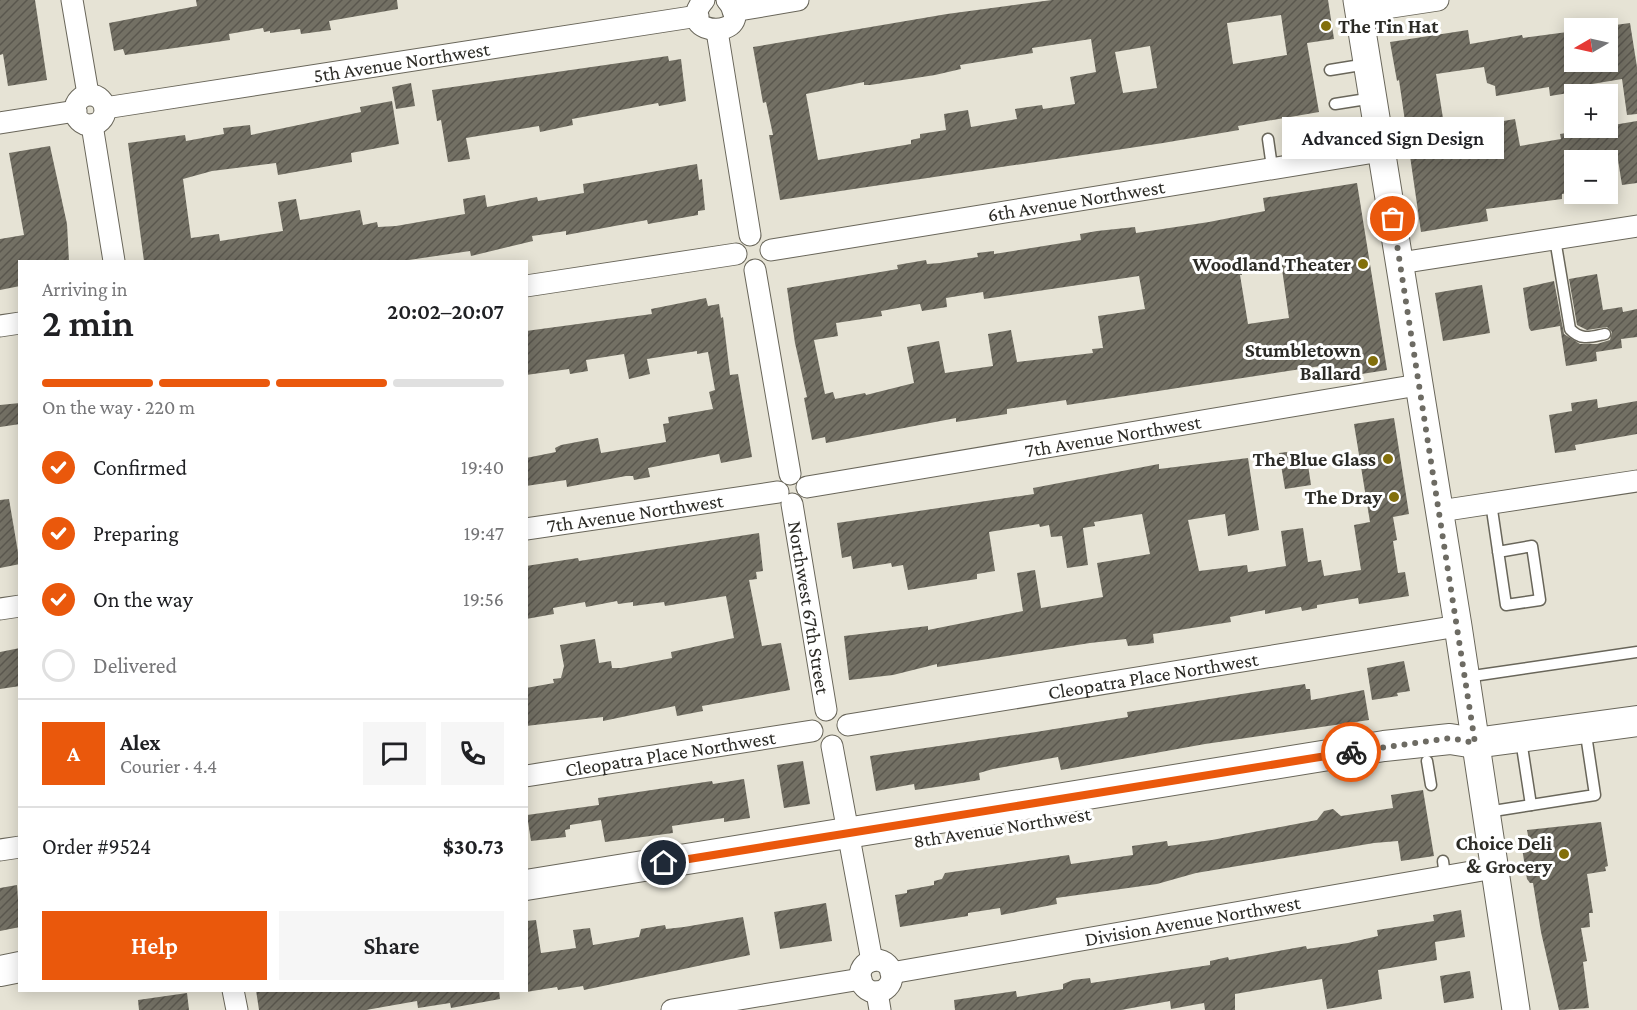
<!DOCTYPE html>
<meta charset="utf-8">
<style>
:root{--surface:#fff;--page:#f6f6f6;--text:#202124;--muted:#757577;--line:#e0e0e0;--accent:#ea580c}
body{margin:0;font-family:"Crimson Pro",serif;background:var(--page);color:var(--text);height:100vh;display:flex;flex-direction:column;font-size:22px;white-space:nowrap}
*{box-sizing:border-box;margin:0}
p{font-size:20px;color:var(--muted)}
.icon{flex:none;width:33px;height:33px;fill:none;stroke:currentColor;stroke-width:2;stroke-linecap:round;stroke-linejoin:round}
.map{position:relative;flex:1;overflow:hidden}
.side{position:absolute;left:18px;top:260px;width:510px;height:732px;display:flex;flex-direction:column;background:var(--surface);border-radius:0px;box-shadow:0 3px 15px #0003}
.side>*{flex:none}
.needle{width:39px;rotate:261deg}
.buttons{position:absolute;left:1564px;top:18px;display:grid;gap:12px}
.buttons a{display:grid;place-items:center;width:54px;height:54px;border-radius:0px;background:var(--surface);box-shadow:0 3px 15px #0003;font-size:30px}
.pin{position:absolute;display:grid;place-items:center;width:51px;height:51px;color:#fff;margin:-26px;border:3px solid #fff;border-radius:50%;box-shadow:0 2px 6px #0007}
.courier{position:absolute;display:grid;place-items:center;width:60px;height:60px;margin:-30px;border:4px solid #ea580c;border-radius:50%;background:#fff;color:#222;box-shadow:0 2px 8px #0007}
.bubble{position:absolute;height:42px;border-radius:0px;background:var(--surface);box-shadow:0 3px 15px #0003;font-size:20px;font-weight:600;line-height:42px;text-align:center}
.overview em{font-style:normal;font-weight:600}
.overview div{display:flex;flex-direction:column-reverse}
.overview{display:flex;align-items:center;justify-content:space-between;height:102px;padding:0 24px}
h1{font-size:39px;font-weight:600;line-height:45px}
.bar{display:grid;grid-template-columns:repeat(4,1fr);gap:9px 6px;align-content:center;height:72px;padding:0 24px}
.bar i{height:8px;border-radius:4px;background:var(--line)}
.bar .selected{background:var(--accent)}
.bar p{grid-column:span 4}
.line{display:flex;align-items:center;gap:15px;padding:0 24px;border-top:2px solid var(--line)}
.line div{flex:1}
.round{display:grid;place-items:center;flex:none;width:63px;height:63px;border-radius:0px;background:var(--page)}
ol{padding:0 24px;list-style:none}
li{display:flex;align-items:center;gap:18px;height:66px}
li p{margin-inline-start:auto}
li .icon{padding:6px;border-radius:50%;background:var(--accent);color:#fff;stroke-width:4}
li:last-child{color:var(--muted)}
li i{width:33px;height:33px;border:3px solid var(--line);border-radius:50%}
.button{display:flex;gap:12px;margin-top:auto;padding:12px 24px}
.button a{flex:1;height:69px;border-radius:0px;background:var(--accent);color:#fff;font-size:24px;font-weight:600;line-height:69px;text-align:center}
.button a+a{background:var(--page);color:var(--text)}
.map>svg:first-child{display:block}
</style>
<div class="map">
<svg width="1637" height="1010" viewBox="0 0 1637 1010">
<defs>
<pattern id="building-hatch" width="6" height="6" patternUnits="userSpaceOnUse" patternTransform="scale(1.5)"><rect width="6" height="6" fill="#737064"/><path d="M-1 1l2-2M0 6l6-6M5 7l2-2" fill="none" stroke="#5a574e"/></pattern>
</defs>
<rect width="100%" height="100%" fill="#e6e3d5"/>
<g fill="url(#building-hatch)" fill-rule="evenodd">
<path d="M0 0H35L47 80 8 86 3 54 0 55Z"/>
<path d="M196 0H397L398 9 329 21 331 30 301 34 300 29 270 33V31L264 32 263 28 229 34 230 40 203 44 125 55 123 49 114 51 109 23 197 6Z"/>
<path d="M1052 0H1328L1334 39 1307 43 1319 112 1238 126 1239 130 1163 143 780 200 769 135H773L766 102 763 103 753 47 947 14ZM1281 15 1287 55 1233 64 1227 23ZM1091 39 1096 72 1070 77 1075 104 1043 109 1042 105 1015 109 1017 119 971 127 968 110 944 114 946 130 920 134V138L911 140V144L818 160 806 94 864 82V85H870L935 75 961 69 960 65 1033 53 1032 48ZM1150 46 1157 88 1123 93 1115 52Z"/>
<path d="M1630 23 1637 67V114L1627 115 1622 79 1586 85 1587 90 1550 96 1549 87 1496 96 1495 86 1487 83 1484 67 1436 74 1445 131 1515 119 1520 146 1561 139 1560 134 1637 121V183L1622 185 1618 160H1575V192L1562 194V199L1486 209 1488 221 1421 232 1399 80 1397 81 1390 42 1468 30 1470 44 1522 35 1523 38 1575 31V62H1608V26Z"/>
<path d="M668 56 669 61 681 59 686 101 659 106 658 103 572 119 573 125 540 132 539 126 466 138 470 159 448 162 441 120 437 121 432 90Z"/>
<path d="M411 83 415 106 396 109 392 87Z"/>
<path d="M392 101 399 144 351 153 352 162 278 175 276 163 212 171 183 179 191 238 219 234 220 241 283 231 278 202 296 199 300 220 360 210 363 225 377 222 378 227 396 226 465 214 463 199 485 195 487 207 537 197 538 201 584 193 583 184 697 164 699 180 702 179 705 210 698 211V215L648 224 647 220 566 235V231L532 236 533 241 471 256 470 251 402 261H144L128 143 185 135 186 141 224 134 223 128 250 125 251 135 361 112 360 107Z"/>
<path d="M50 146 67 224 69 261H20V286L0 290V239L24 235 9 153Z"/>
<path d="M1357 183 1387 370 1330 379 1327 365 1067 405 1066 400 1007 409V414L956 422V418L826 443 825 437 812 440 804 398 807 397 795 343 787 288 898 269 897 265 926 260 927 264 940 263 978 257 977 253 994 251V254L1081 240 1080 234 1097 231 1135 227 1136 233 1209 222 1265 211 1263 198ZM1281 262 1289 318 1248 324 1240 275H1242V269ZM1139 276 1145 309 1098 316 1103 348 1092 349 1093 353 1017 362 1011 330 988 334 993 366 945 373 939 341 907 347 914 383 866 395 865 393 835 399 833 392 825 394 814 340 838 336 836 323 882 316 881 311 920 304 922 311 947 307 946 298 983 292 984 299Z"/>
<path d="M1597 274 1603 310 1622 307 1623 312 1637 309V337L1621 339 1622 348 1596 352 1597 361 1566 366 1560 326 1531 331 1529 328 1523 288 1554 281 1564 334 1580 344H1597L1610 340 1612 332 1607 327 1587 330 1577 325 1569 279Z"/>
<path d="M1482 285 1490 333 1443 341 1435 293Z"/>
<path d="M706 298 708 306 719 304 721 318 723 317 730 375 738 374 752 457 721 463 719 454 648 468 650 477 634 480 633 476H626L567 487 566 480 526 486V458L556 452 555 448 561 445 598 438 601 453 666 442 663 424 669 423 668 417 713 409 709 392 715 390 708 352 697 354V351L647 359 650 374 629 379 624 354 586 360 588 371 570 374 569 369 526 375V331L652 314 651 309Z"/>
<path d="M1597 399 1598 408 1637 401V434L1575 445 1576 450 1555 453 1549 415 1572 411 1571 403Z"/>
<path d="M20 403V424L0 427V405Z"/>
<path d="M1394 418 1409 514 1393 517 1397 540 1393 541 1398 573 1405 572 1409 596 1359 604 1358 598 1317 605V608L1302 611 1301 607 1265 614V610L1230 617 1231 622 1153 634 1154 643 1139 645 1128 646 1126 639 1090 643 937 667V664L893 675 849 680 844 636 928 626V630L1023 611 1017 573 1035 570 1041 608 1103 597 1097 563 1150 554 1142 514 1094 522 1095 526 1083 528 1088 565 1067 568 1062 536 1051 537 1049 525 1040 527 1039 524 989 532 995 571 977 574V579L908 590 903 565 892 567 891 563 853 569 851 556 842 558 837 523 1034 494 1033 488 1159 464V469L1248 458 1259 530 1228 536 1225 514 1188 520 1199 571 1247 565 1248 572 1286 566 1281 531 1303 528 1308 562 1321 560 1324 576 1361 570 1354 525 1370 522 1354 424Z"/>
<path d="M1295 451V453L1306 451 1311 485 1285 489 1279 453Z"/>
<path d="M9 499 20 564 0 568V500Z"/>
<path d="M759 533 763 571 756 572 757 579 749 580 762 646 781 643 790 690 702 706 703 711 677 716 675 706 603 721V717L526 726V688L554 683 553 679 561 678 564 666 560 645 595 639 599 663 611 661 612 668H621L672 658 671 652 734 638 726 596 665 606 664 602 633 606V602L618 604 617 601 586 607 585 602 553 608 554 614 526 619V566L578 558 579 561Z"/>
<path d="M20 648V686L0 689V652Z"/>
<path d="M1404 661 1410 691 1397 693 1398 696 1372 700 1367 668Z"/>
<path d="M1305 684 1306 689H1310L1311 700 1364 690 1369 720 1205 744 1061 770 1058 757 993 769 979 773 980 780 943 786 915 790 914 784 876 791 870 756 1036 732 1128 717 1127 712Z"/>
<path d="M803 761 810 804 784 808 777 765Z"/>
<path d="M744 779 750 818 724 822V818L672 826 673 833 605 842 601 820 570 825V829L565 830 566 837 531 841 527 815 599 805 598 798 712 781 713 784Z"/>
<path d="M1423 790 1434 856 1401 861 1398 841 1374 843 1196 873 1157 884 1056 898 1057 904 1001 915 1000 908 968 913V916L900 927 895 895 907 893V890L934 885V881L942 879 945 873 1069 855 1071 864 1133 855 1132 846 1167 841 1168 846 1212 840 1317 820 1324 811 1333 809 1341 816 1393 808 1391 795Z"/>
<path d="M1601 822 1608 866 1605 867 1606 871 1587 874 1593 913H1589L1590 927 1581 928 1587 961 1583 962 1589 1008 1559 1010 1541 932 1533 883H1530L1527 879 1521 842 1529 841 1527 830Z"/>
<path d="M17 885 20 927 0 931V888Z"/>
<path d="M826 903 832 941 780 949 774 912Z"/>
<path d="M1461 910 1465 937 1435 942 1437 960 1378 970 1382 999 1351 1005 1327 1009 1322 979 1235 994V1010H1205L1204 1003 1171 1009 1170 1001 1121 1010H955L954 1000 1016 991 1017 997 1063 989V984L1073 980 1090 978 1091 983 1210 965V961L1228 957 1229 960 1306 946 1307 949 1348 943 1378 936 1377 930 1434 921 1433 915Z"/>
<path d="M743 917 750 955 584 990 583 986 558 990 557 987 526 992V921L536 920 541 953 576 948 573 930 590 928 593 945 639 937 641 929 665 925 666 929 684 927Z"/>
<path d="M1470 971 1474 998 1444 1003 1440 976Z"/>
<path d="M256 990H499L500 999 451 1008 450 1003 418 1008 417 1001 366 1010H259Z"/>
<path d="M187 993 189 1010H139L138 1000Z"/>
</g>
<g fill="none" stroke-linecap="round" stroke-linejoin="round">
<defs>
<g id="service">
<path d="M1330 70 1367 64"/>
<path d="M1335 104 1373 98"/>
<path d="M1305 134 1310 161"/>
<path d="M1268 139 1272 167"/>
<path d="M1555 239 1570 329C1581 341 1591 337 1605 334"/>
<path d="M1491 503 1506 605 1540 600 1532 546 1498 552"/>
<path d="M1466 677 1637 652"/>
<path d="M1521 740 1531 805"/>
<path d="M1427 761 1431 785"/>
<path d="M1487 812 1595 795 1585 728"/>
<path d="M1443 861 1445 876"/>
</g>
<g id="minor">
<path d="M72 0 88 94"/>
<path d="M704 0C670 38 761 40 727 0"/>
<path d="M733 11 798 0"/>
<path d="M1359 12 1438 0"/>
<path d="M717 31 750 235"/>
<circle cx="90" cy="110" r="15"/>
<path id="s1" d="M105 108 698 16"/>
<path d="M0 123 76 111"/>
<path d="M92 125 114 261"/>
<path id="s2" d="M771 250 1381 151"/>
<path d="M1400 263 1637 226"/>
<path d="M755 270 790 474"/>
<path d="M526 286 736 254"/>
<path d="M0 326 20 323"/>
<path id="s3" d="M807 487 1418 385"/>
<path id="s4" d="M792 504 826 710"/>
<path d="M1440 511 1637 481"/>
<path id="s5" d="M526 529 778 492"/>
<path d="M0 609 20 606"/>
<path id="s6" d="M848 725 1458 626"/>
<path d="M832 746 872 961"/>
<path id="s7" d="M526 776 812 731"/>
<path d="M0 850 20 847"/>
<circle cx="876" cy="976" r="16"/>
<path id="s8" d="M891 973 1494 868"/>
<path d="M233 990 237 1010"/>
<path d="M877 992 880 1010"/>
<path d="M672 1010 861 979"/>
</g>
<path id="tertiary" d="M1357 0 1458 626 1516 1010"/>
<g id="secondary">
<path d="M526 885 1384 746 1450 739 1475 743 1637 721"/>
<path d="M0 971 20 967"/>
</g>
</defs>
<use href="#service" stroke="#69665a" stroke-width="13"/>
<use href="#minor" stroke="#69665a" stroke-width="23"/>
<use href="#tertiary" stroke="#69665a" stroke-width="29"/>
<use href="#secondary" stroke="#69665a" stroke-width="32"/>
<use href="#service" stroke="#fff" stroke-width="10"/>
<use href="#minor" stroke="#fff" stroke-width="21"/>
<use href="#tertiary" stroke="#fff" stroke-width="27"/>
<use href="#secondary" stroke="#fff" stroke-width="30"/>
</g>
<g fill="none" stroke-linecap="round" stroke-linejoin="round">
<path stroke="#6d6b63" stroke-width="6" stroke-dasharray="0 10.8" d="M1351 752 1450 738 1475 743 1393 219"/>
<path stroke="#ea580c" stroke-width="8" d="M664 863 1351 752"/>
</g>
<g fill="#826f0c" stroke="#fff" stroke-width="2">
<circle cx="1326" cy="26" r="6"/>
<circle cx="1363" cy="264" r="6"/>
<circle cx="1373" cy="361" r="6"/>
<circle cx="1388" cy="459" r="6"/>
<circle cx="1394" cy="497" r="6"/>
<circle cx="1564" cy="854" r="6"/>
</g>
<g text-anchor="middle" stroke-width="6" stroke-linejoin="round" paint-order="stroke">
<g font-size="20" font-weight="bold" fill="#2c2b26" stroke="#fff" text-anchor="end">
<text x="1338" y="33" text-anchor="start">The Tin Hat</text>
<text x="1351" y="271">Woodland Theater</text>
<text x="1361" y="357">Stumbletown<tspan x="1361" dy="23">Ballard</tspan></text>
<text x="1376" y="466">The Blue Glass</text>
<text x="1382" y="504">The Dray</text>
<text x="1552" y="850">Choice Deli<tspan x="1552" dy="23">&amp; Grocery</tspan></text>
</g>
<g font-size="20" fill="#2c2b26" stroke="#fff">
<text dy="7" stroke="none"><textPath href="#s1" startOffset="300">5th Avenue Northwest</textPath></text>
<text dy="7" stroke="none"><textPath href="#s2" startOffset="309">6th Avenue Northwest</textPath></text>
<text dy="7" stroke="none"><textPath href="#s3" startOffset="310">7th Avenue Northwest</textPath></text>
<text dy="7" stroke="none"><textPath href="#s5" startOffset="110">7th Avenue Northwest</textPath></text>
<text dy="7" stroke="none"><textPath href="#s4" startOffset="105">Northwest 67th Street</textPath></text>
<text dy="7" stroke="none"><textPath href="#s6" startOffset="309">Cleopatra Place Northwest</textPath></text>
<text dy="7" stroke="none"><textPath href="#s7" startOffset="146">Cleopatra Place Northwest</textPath></text>
<text transform="translate(1002 827) rotate(-9)" y="7">8th Avenue Northwest</text>
<text dy="7" stroke="none"><textPath href="#s8" startOffset="306">Division Avenue Northwest</textPath></text>
</g>
</g>
</svg>
<div class="buttons">
<a><svg class="needle" viewBox="-14 -14 28 28"><path d="M0-13l5 13h-10z" fill="#e53935"/><path d="M0 13l5-13h-10z" fill="#757577"/></svg></a>
<a>+</a>
<a>−</a>
</div>
<div class="pin" style="left:1393px;top:219px;background:#ea580c"><svg class="icon" aria-label="bag" viewBox="0 0 24 24"><path d="M5 8h14l-1 12H6zM9 8a3 3 0 0 1 6 0"/></svg></div>
<div class="pin" style="left:664px;top:863px;background:#1f2937"><svg class="icon" aria-label="home" viewBox="0 0 24 24"><path d="M3 11l9-7 9 7M6 9v11h12V9"/></svg></div>
<div class="courier" style="left:1351px;top:752px"><svg class="icon" aria-label="bike" viewBox="0 0 24 24"><circle cx="6" cy="16" r="4"/><circle cx="18" cy="16" r="4"/><path d="M6 16l4-8h5l3 8M10 8l3 8H6M13 5h3"/></svg></div>
<div class="bubble" style="left:1282px;top:117px;width:222px">Advanced Sign Design</div>
<section class="side">
<div class="overview"><div><h1>2 min</h1><p>Arriving in</p></div><em>20:02–20:07</em></div>
<div class="bar"><i class="selected"></i><i class="selected"></i><i class="selected"></i><i></i><p>On the way · 220 m</p></div>
<ol>
<li><svg class="icon" aria-label="check" viewBox="0 0 24 24"><path d="M5 12l5 5 9-10"/></svg>Confirmed<p>19:40</p></li>
<li><svg class="icon" aria-label="check" viewBox="0 0 24 24"><path d="M5 12l5 5 9-10"/></svg>Preparing<p>19:47</p></li>
<li><svg class="icon" aria-label="check" viewBox="0 0 24 24"><path d="M5 12l5 5 9-10"/></svg>On the way<p>19:56</p></li>
<li><i></i>Delivered</li>
</ol>
<div class="line" style="height:108px"><b class="round" style="background:var(--accent);color:#fff">A</b><div><b>Alex</b><p>Courier · 4.4</p></div><a class="round"><svg class="icon" aria-label="chat" viewBox="0 0 24 24"><path d="M4 5h16v11H9l-5 4z"/></svg></a><a class="round"><svg class="icon" aria-label="phone" viewBox="0 0 24 24"><path d="M5 4h4l2 5-3 2q2 4 5 5l2-3 5 2v4C11 20 4 13 5 4z"/></svg></a></div>
<div class="line" style="height:78px"><div>Order #9524</div><b>$30.73</b></div>
<div class="button"><a>Help</a><a>Share</a></div>
</section>
</div>
